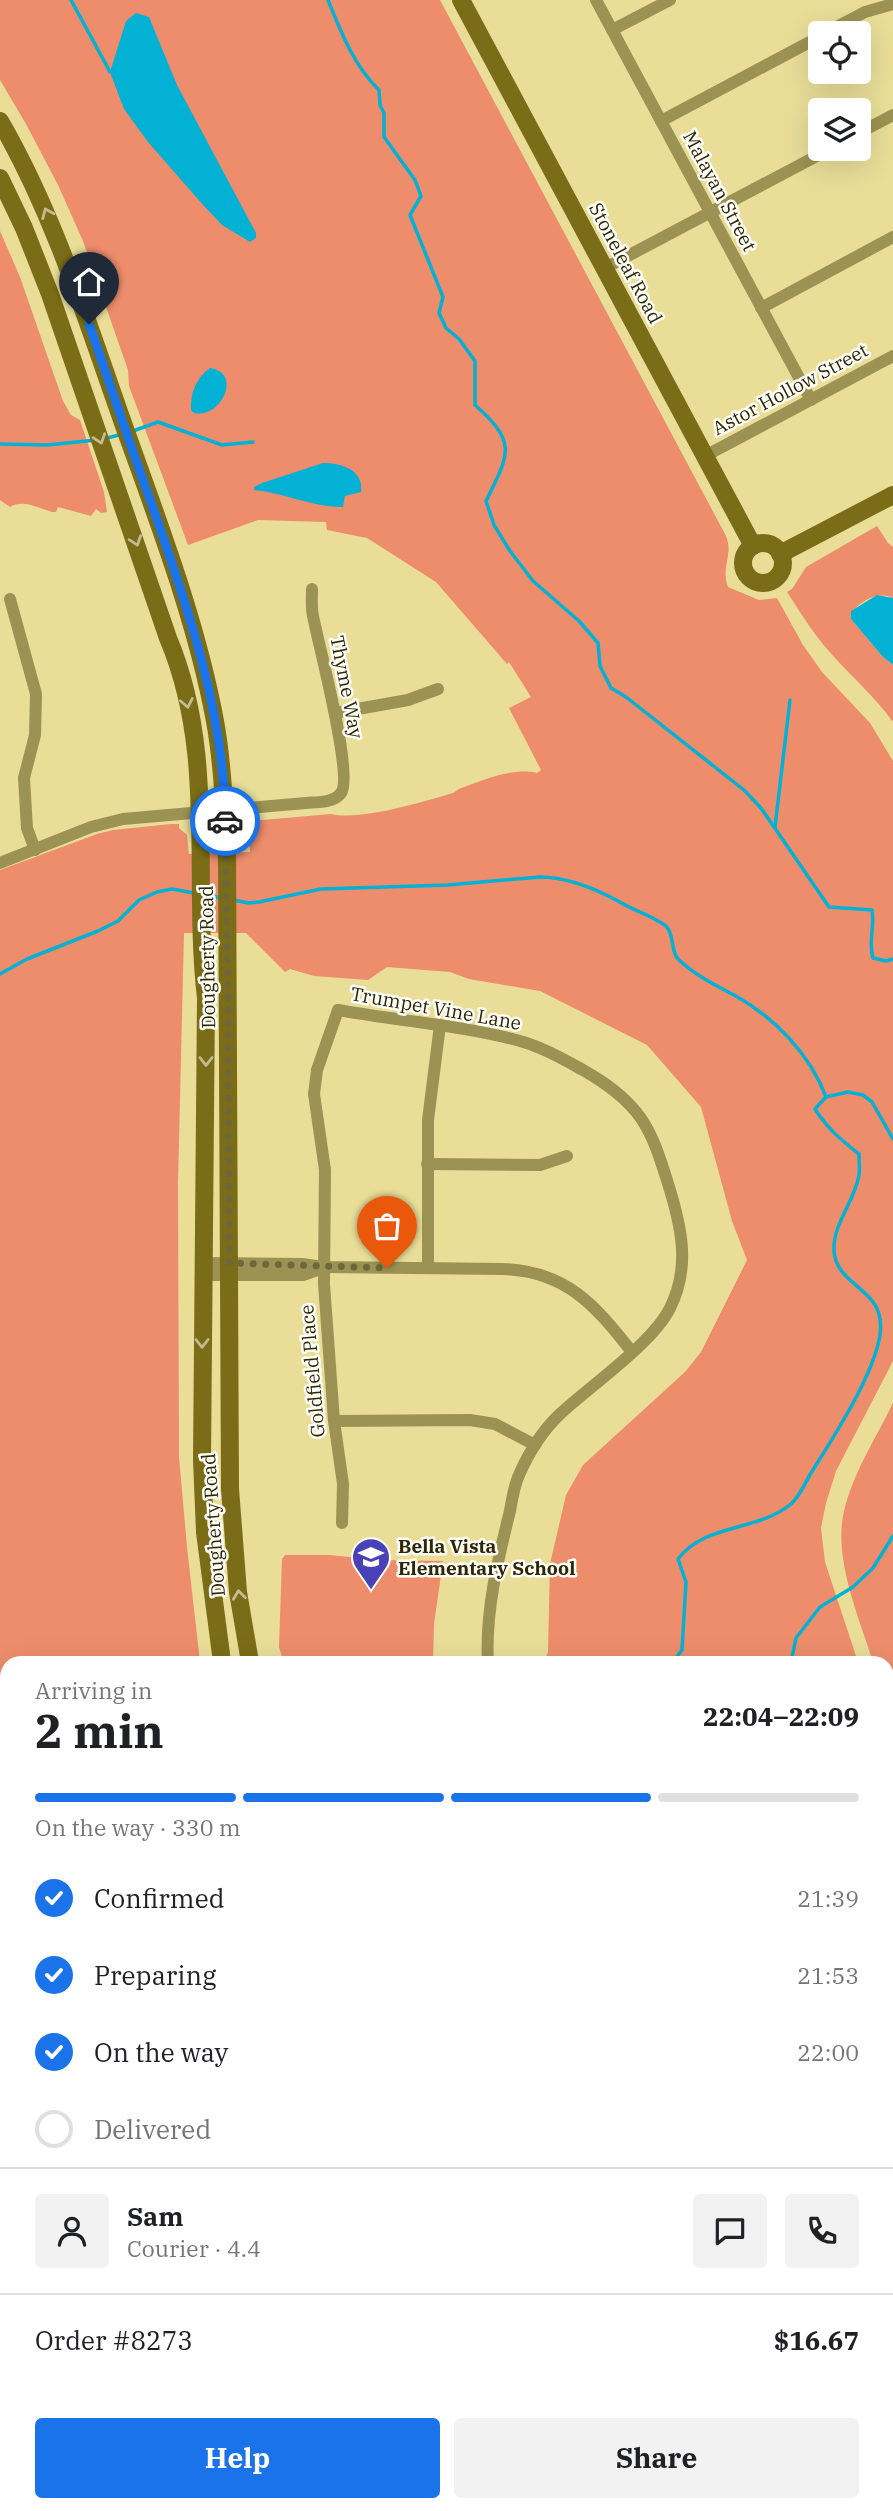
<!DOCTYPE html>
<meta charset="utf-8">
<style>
:root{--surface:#fff;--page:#f2f2f2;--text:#202124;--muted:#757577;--line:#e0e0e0;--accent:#1a73e8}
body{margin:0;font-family:"IBM Plex Serif",serif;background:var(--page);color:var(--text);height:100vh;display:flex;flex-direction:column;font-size:26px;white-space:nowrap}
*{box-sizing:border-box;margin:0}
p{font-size:23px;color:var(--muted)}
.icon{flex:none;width:38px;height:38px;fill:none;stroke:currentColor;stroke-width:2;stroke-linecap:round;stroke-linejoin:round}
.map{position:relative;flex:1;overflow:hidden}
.panel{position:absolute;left:0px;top:1656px;width:894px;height:856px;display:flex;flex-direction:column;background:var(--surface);border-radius:21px 21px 0 0;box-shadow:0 7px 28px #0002}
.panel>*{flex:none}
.controls{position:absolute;left:808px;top:21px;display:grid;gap:14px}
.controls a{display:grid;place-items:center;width:63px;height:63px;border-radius:7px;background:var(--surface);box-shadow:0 7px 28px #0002;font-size:35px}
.pin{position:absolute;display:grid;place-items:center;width:60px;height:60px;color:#fff;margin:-72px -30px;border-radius:50% 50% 50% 0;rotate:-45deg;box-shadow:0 0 7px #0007}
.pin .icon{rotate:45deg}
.courier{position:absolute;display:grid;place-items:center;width:70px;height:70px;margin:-35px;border:5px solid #1a73e8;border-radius:50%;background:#fff;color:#222;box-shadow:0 2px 9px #0007}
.head em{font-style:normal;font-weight:700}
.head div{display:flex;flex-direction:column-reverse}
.head{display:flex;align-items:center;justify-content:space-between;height:119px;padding:0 35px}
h1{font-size:46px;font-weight:700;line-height:52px}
.bar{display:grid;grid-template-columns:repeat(4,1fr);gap:10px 7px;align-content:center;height:84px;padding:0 35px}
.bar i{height:9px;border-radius:5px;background:var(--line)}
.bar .active{background:var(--accent)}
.bar p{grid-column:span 4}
.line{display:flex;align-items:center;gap:18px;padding:0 35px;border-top:2px solid var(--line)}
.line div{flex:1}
.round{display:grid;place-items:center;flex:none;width:74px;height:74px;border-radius:7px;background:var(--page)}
ol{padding:0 35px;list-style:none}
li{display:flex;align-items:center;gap:21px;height:77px}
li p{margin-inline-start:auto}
li .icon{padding:7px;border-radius:50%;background:var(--accent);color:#fff;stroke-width:4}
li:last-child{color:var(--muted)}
li i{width:38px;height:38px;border:4px solid var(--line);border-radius:50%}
.action{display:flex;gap:14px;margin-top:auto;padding:14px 35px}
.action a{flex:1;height:80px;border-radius:7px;background:var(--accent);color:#fff;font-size:28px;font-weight:700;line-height:80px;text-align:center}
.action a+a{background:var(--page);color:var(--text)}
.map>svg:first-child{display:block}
</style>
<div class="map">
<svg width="893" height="2511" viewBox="0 0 893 2511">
<rect width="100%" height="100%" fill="#e9dd98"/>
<g fill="#ed8d6c">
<path d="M0 0H440L725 534C735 554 720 566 728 587L759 600 777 598 803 645 822 672 870 723 893 761V1361L836 1471 826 1503 821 1528 825 1562 858 1662H544L548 1652 550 1564 566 1495 583 1465 685 1372 701 1352 747 1260 732 1221 701 1107 647 1045 540 991 469 979 450 972 387 967 368 980 314 976 290 969 285 972 246 933H184L178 1182 179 1457 187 1547 200 1662H7V1964L0 1972V870L97 834 113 830 171 824H179V828L187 835 189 854 250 852 249 825 252 821 331 814C361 821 422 802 453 793L459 789C482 781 512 767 537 773L541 770 509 708 531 697 509 662 507 664 436 582 367 538 327 530 326 522 258 520 188 545 129 386 128 370 83 241 58 185 26 124 0 80Z"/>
<path d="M0 231 20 277 63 401 71 415 80 420 104 492 107 512 101 513 96 509 91 516 58 507 56 512H52C38 508 23 499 10 507L0 500Z"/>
<path d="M877 526 888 543 893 547V598C877 591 864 600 852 611L851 619 882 656 893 665V722C876 698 855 680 835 658 816 638 802 615 787 592L792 589 806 567Z"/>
<path d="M893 1403V1730L887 1710V1662H873C859 1617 833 1559 844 1511 853 1473 876 1438 893 1403Z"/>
<path d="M285 1555H329L381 1560 443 1561 434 1624 433 1662H289L287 1659 283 1660 279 1647 282 1559Z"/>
<path d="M893 1813V1984C889 1927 882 1870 893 1813Z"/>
<path d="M887 2081 893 2103V2473L887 2488Z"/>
<path d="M0 2287 7 2314V2504H43L44 2511H0Z"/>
<path d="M116 2504H492L485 2511H118Z"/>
<path d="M568 2504H661L675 2511H564Z"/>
<path d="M770 2504H883L881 2511H783Z"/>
</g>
<g fill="#03b1d5">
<path d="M136 13 149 17 177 85 256 233V238L250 242 222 225 204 206 148 142 124 109 110 72 126 21Z"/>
<path d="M210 368C243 373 221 419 194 413L191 410C190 393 196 378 210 368Z"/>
<path d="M323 463C342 463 364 470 361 492L345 496 343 507C312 507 285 493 254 490V487L262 483Z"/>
<path d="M877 595 893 598V665L882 656 851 619V611Z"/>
</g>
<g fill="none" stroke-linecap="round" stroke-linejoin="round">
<g stroke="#03b1d5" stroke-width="3.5">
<path d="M71 0 110 72"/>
<path d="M328 0C341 32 354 66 379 90L380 105 384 113V137L415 180 421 196 410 215 443 297 439 313 446 328 459 339 475 361V405C518 443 509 454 486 501L494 525 510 551 533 581 579 621 598 643 600 666 611 688 626 697 744 790 761 808 829 907 872 910C875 927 868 941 873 958L886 961 893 959"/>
<path d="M133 431 158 422 222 445 253 442"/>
<path d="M107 438 123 434"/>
<path d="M0 444 47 445 96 440"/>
<path d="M775 827 790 700"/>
<path d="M205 895 222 898"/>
<path d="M233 900 249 903 259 902 321 889 448 885 540 877C567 877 594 888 618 901 634 911 649 914 666 926 675 935 670 952 679 960 695 975 715 985 734 995 774 1017 810 1054 826 1097"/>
<path d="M0 974 27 959 98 931 118 921 139 900 157 892 172 889 194 893"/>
<path d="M673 1662 682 1650 686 1582 678 1559C705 1523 757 1532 791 1504 800 1496 805 1483 811 1473 833 1438 874 1375 880 1335 881 1327 881 1321 879 1314 871 1287 835 1281 834 1250 833 1223 855 1201 859 1175 860 1168 859 1160 859 1154 841 1140 827 1128 815 1109L826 1097 848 1092 863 1095 872 1102 893 1139"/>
<path d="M791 1662 796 1638 820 1607 853 1587 873 1568 893 1536"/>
<path d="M807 2504 808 2511"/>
</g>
<g stroke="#9c9253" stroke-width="12">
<path d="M596 0 811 400"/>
<path d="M612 30 670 0"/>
<path d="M825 33 865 12 893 4"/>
<path d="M661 121 821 36"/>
<path d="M859 133 893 115"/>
<path d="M605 268 830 149"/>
<path d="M761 308 893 237"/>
<path d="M705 456 893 356"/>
<path d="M10 599 36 694 35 735 24 778 27 828 35 850"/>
<path d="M335 713 408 700 438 689"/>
<path d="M0 863 91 827 123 819 306 803C317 802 334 803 341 793 354 776 318 643 313 616 311 608 312 598 312 589"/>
<path d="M427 1164 540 1165 567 1156"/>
<path d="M204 1263 302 1264 324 1267 503 1269C566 1271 595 1305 632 1352"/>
<path d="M428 1268V1120L440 1025"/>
<path d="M203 1275H303L320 1269"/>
<path d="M334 1421 470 1420 495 1424 535 1445"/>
<path d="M342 1523 343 1484 334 1421 324 1284 325 1170 314 1094 317 1070 338 1010C398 1021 461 1025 520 1041 542 1047 563 1059 583 1070 604 1082 625 1096 640 1117 655 1138 662 1165 670 1190 682 1230 690 1268 670 1308 653 1343 590 1386 560 1414 542 1431 529 1452 519 1475 514 1486 512 1499 510 1511 498 1559 485 1613 488 1662"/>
</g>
<g stroke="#7b6d17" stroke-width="18">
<path d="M461 0 753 546"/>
<path d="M0 121C52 211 83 309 117 406 153 509 195 613 215 721 223 766 224 808 227 853L230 1489 238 1592 250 1662"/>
<path d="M0 178 24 228 50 294 168 638C217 754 192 878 206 998L202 1460 205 1532 222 1662"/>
<circle cx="763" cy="563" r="20"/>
<path d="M780 554 893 495"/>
<path d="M691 2504 700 2511"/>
<path d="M734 2504 745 2511"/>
</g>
</g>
<defs><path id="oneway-chevron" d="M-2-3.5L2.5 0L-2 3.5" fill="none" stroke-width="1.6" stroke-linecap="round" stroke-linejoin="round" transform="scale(1.75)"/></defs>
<g stroke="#c3bc92">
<use href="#oneway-chevron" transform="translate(47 213) rotate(-113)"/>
<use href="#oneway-chevron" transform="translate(100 439) rotate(71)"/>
<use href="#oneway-chevron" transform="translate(136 541) rotate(71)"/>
<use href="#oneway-chevron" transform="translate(187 703) rotate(79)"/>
<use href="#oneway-chevron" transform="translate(206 1061) rotate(90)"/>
<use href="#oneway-chevron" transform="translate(202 1343) rotate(90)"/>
<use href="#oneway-chevron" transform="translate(239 1595) rotate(-97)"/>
</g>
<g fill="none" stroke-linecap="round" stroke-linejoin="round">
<path stroke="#6e673c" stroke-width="7" stroke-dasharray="0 12.6" d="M225 821 228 983 229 1263 387 1268"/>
<path stroke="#1a73e8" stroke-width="9" d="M89 324C110 384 130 445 152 505 187 607 225 712 225 821"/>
</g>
<defs>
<symbol id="school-pin" viewBox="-11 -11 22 30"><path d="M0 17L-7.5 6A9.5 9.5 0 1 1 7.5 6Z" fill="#4941b7" stroke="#fefdf6"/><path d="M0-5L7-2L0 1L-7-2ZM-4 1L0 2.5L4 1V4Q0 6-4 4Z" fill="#fff"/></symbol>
</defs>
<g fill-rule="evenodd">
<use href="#school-pin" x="349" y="1535" width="44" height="60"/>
</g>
<g text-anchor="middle" stroke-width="5" stroke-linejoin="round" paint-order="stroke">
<g font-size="19" fill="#2c270a" stroke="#fefdf6">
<text transform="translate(720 191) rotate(62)" y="7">Malayan Street</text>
<text transform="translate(626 263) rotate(62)" y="7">Stoneleaf Road</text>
<text transform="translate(790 389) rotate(-28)" y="7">Astor Hollow Street</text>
<text transform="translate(347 687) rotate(79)" y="7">Thyme Way</text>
<text transform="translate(207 957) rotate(-91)" y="7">Dougherty Road</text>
<text transform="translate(436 1008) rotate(10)" y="7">Trumpet Vine Lane</text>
<text transform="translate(312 1371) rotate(-95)" y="7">Goldfield Place</text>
<text transform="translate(213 1525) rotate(-94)" y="7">Dougherty Road</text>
</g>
<g font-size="19" font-weight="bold" fill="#2c270a" stroke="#fefdf6" text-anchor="start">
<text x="398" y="1553">Bella Vista<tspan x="398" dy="22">Elementary School</tspan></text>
</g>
</g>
</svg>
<div class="controls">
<a><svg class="icon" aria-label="locate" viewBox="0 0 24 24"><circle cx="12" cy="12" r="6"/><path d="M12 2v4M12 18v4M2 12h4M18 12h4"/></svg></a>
<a><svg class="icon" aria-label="layers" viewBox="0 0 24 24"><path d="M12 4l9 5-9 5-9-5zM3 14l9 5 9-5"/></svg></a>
</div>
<div class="pin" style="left:387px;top:1268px;background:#ea580c"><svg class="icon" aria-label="bag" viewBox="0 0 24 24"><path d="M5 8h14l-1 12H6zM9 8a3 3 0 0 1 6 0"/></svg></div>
<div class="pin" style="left:89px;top:324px;background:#1f2937"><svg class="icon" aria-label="home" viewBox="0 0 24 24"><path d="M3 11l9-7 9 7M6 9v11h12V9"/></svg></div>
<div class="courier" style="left:225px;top:821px"><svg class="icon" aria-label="car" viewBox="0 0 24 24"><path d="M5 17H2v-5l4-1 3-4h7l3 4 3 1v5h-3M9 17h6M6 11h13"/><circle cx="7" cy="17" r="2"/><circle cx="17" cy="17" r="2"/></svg></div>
<section class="panel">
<div class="head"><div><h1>2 min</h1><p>Arriving in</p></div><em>22:04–22:09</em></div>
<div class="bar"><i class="active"></i><i class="active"></i><i class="active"></i><i></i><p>On the way · 330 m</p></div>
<ol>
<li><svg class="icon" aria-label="check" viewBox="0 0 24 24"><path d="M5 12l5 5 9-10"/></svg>Confirmed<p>21:39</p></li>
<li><svg class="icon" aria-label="check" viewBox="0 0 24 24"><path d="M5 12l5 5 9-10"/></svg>Preparing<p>21:53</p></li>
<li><svg class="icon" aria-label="check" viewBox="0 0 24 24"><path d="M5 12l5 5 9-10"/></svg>On the way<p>22:00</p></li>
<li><i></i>Delivered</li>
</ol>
<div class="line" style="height:126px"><a class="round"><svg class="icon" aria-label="person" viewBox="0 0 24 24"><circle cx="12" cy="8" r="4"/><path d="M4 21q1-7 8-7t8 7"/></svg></a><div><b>Sam</b><p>Courier · 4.4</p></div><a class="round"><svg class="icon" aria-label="chat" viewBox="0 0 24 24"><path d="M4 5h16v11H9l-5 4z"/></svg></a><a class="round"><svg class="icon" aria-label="phone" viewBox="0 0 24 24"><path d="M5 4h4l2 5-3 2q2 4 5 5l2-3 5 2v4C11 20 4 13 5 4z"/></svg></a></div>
<div class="line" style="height:91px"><div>Order #8273</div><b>$16.67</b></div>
<div class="action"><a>Help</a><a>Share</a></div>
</section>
</div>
